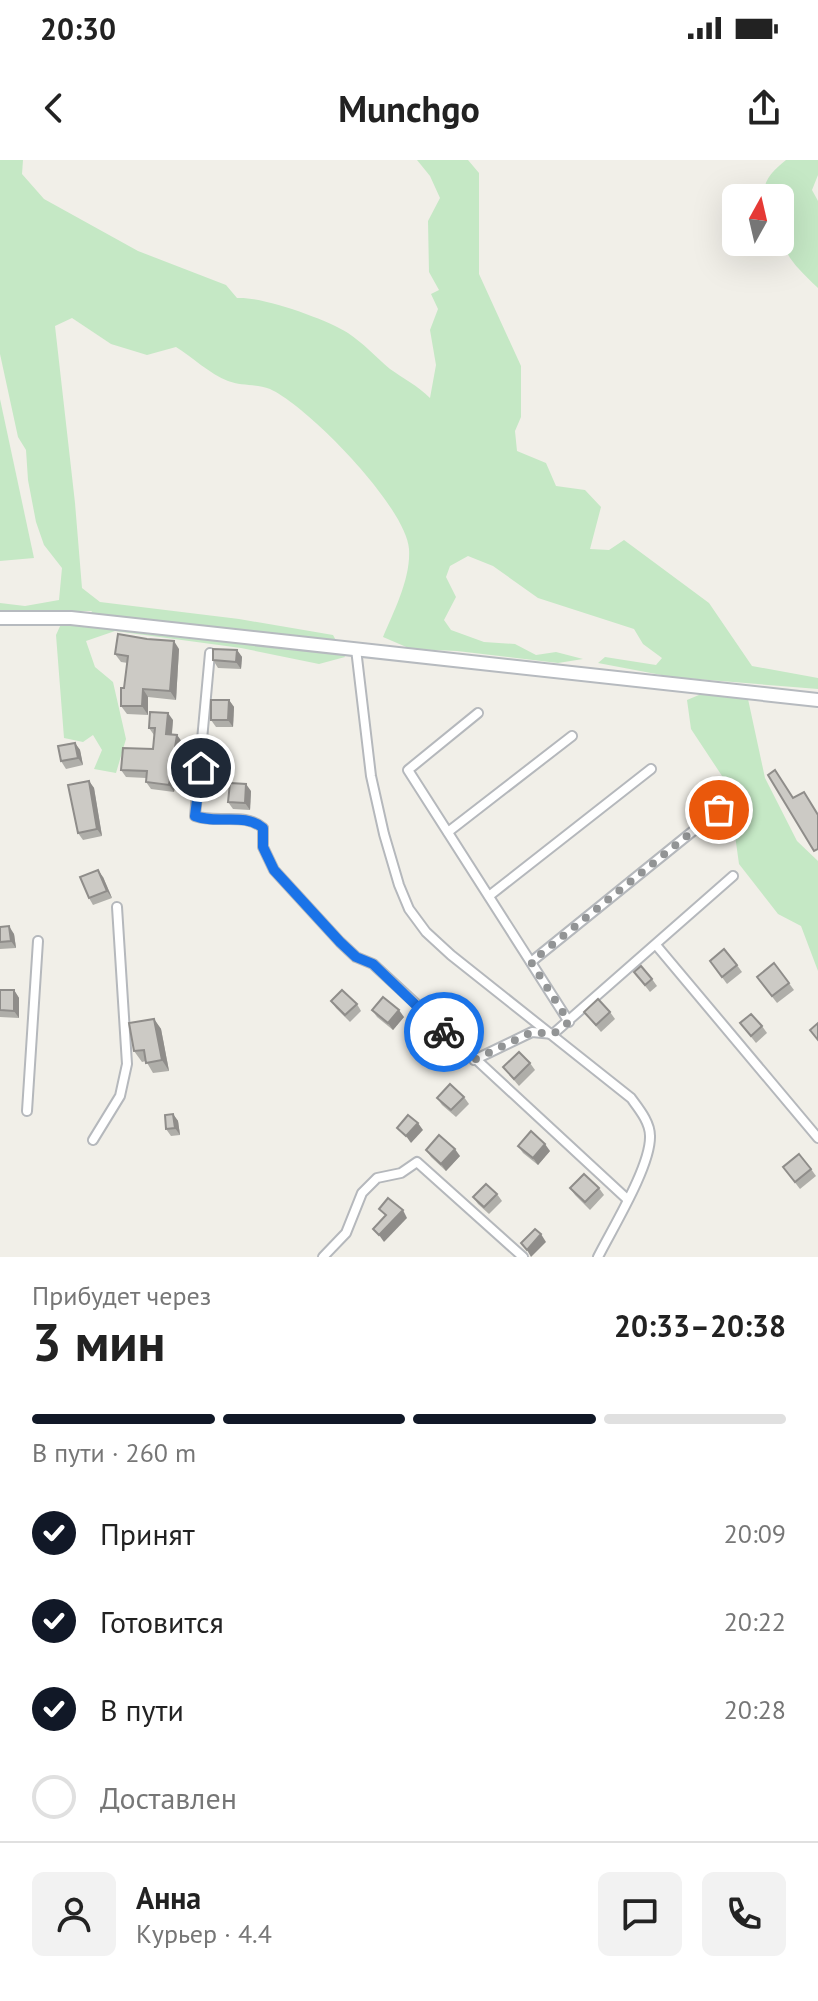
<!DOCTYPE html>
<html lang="ru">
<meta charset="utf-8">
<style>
:root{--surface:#fff;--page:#f2f2f2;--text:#222;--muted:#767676;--line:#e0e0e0;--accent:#111827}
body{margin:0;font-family:"PT Sans",sans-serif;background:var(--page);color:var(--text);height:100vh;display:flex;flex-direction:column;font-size:30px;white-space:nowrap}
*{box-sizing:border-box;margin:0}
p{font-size:26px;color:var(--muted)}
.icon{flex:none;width:44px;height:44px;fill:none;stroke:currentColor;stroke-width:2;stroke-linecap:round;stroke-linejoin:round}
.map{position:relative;height:1097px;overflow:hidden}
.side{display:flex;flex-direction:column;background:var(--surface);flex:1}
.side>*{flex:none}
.needle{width:52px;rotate:8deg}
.buttons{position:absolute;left:722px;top:24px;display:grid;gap:16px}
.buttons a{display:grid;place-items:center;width:72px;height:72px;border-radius:12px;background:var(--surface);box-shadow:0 8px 32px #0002;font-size:40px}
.pin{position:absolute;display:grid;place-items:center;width:68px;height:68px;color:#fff;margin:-34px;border:4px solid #fff;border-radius:50%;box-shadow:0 2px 8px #0007}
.courier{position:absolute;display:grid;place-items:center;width:80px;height:80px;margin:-40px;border:6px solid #1a73e8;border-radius:50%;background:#fff;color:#222;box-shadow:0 2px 10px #0007}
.summary em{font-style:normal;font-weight:800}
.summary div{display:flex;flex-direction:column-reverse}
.summary{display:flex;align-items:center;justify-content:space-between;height:136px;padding:0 32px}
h1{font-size:52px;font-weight:800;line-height:60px}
.bar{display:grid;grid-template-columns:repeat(4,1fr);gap:12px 8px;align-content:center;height:96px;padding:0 32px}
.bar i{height:10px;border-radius:6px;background:var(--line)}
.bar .on{background:var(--accent)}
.bar p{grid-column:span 4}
.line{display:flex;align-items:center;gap:20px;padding:0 32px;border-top:2px solid var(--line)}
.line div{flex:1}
.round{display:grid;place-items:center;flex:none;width:84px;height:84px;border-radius:12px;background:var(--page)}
ol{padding:0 32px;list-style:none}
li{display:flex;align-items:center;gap:24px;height:88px}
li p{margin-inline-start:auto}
li .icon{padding:8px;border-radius:50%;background:var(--accent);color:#fff;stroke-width:4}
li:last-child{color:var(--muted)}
li i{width:44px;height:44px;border:4px solid var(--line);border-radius:50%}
.status{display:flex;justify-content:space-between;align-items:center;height:56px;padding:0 40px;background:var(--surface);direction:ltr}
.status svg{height:22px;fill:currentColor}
header{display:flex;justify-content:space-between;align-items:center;height:104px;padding:0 32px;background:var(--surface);font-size:36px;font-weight:800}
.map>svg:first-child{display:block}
</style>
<div class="status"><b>20:30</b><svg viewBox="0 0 49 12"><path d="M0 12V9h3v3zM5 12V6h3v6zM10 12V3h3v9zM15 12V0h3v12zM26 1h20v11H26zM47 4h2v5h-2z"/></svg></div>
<header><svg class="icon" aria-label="back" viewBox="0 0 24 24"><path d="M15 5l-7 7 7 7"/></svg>Munchgo<svg class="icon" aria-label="share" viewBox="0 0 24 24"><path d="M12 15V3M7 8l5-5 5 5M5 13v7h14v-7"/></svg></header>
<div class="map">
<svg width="818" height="1097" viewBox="0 0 818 1097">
<rect width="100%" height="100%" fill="#f1efe8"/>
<g fill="#c5e8c5">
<path d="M0 0H23L22 14 44 39 138 91 226 125 237 138C261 136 326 159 348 173 363 183 376 197 390 209 404 219 417 225 430 238L436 205 430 170 438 149 431 134 439 130 429 112 428 61 440 38 430 16 417 0H468L479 13V114L521 206V257L515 271 517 291 546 303 556 326 585 330 601 347 590 389 609 390 624 380 709 443 752 506 818 518V529L672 517 598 503 605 497 656 505 662 498 643 484 634 469 538 438 493 406 468 396 450 406 446 417 456 437 444 460 451 470 484 482 515 484 536 495 556 492 583 499 558 503 457 491 411 489 383 477C394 451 411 418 409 389 406 347 309 247 270 229 257 224 241 226 228 221 210 214 192 197 176 187L147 195 111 184 72 158 55 166 75 343 82 428 100 442 239 459 333 475 345 497 319 504 241 488 115 471 86 481 95 507 113 522 126 579 116 613 94 609 102 590 93 575 83 582 64 578 56 475 61 464H85L92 451 0 453V443L25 446 59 440 62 408 44 385 36 362 28 320 26 290 18 277 0 194Z"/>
<path d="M786 0H818V15L812 30 818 41V128C781 93 780 88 780 38H765C761 21 774 10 786 0Z"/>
<path d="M0 239 34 398 0 401Z"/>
<path d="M706 532 748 539 765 618 797 681 818 701V811L801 766 778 754 739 704 728 625 691 569 687 540Z"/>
</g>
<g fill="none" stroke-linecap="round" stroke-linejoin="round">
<defs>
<g id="street">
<path d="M356 489 371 616 384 674 399 725 409 749 426 772 451 795 631 938C639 949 650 962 650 976 651 1006 612 1069 598 1097"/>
<path d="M210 493 195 656C217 664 245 652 263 668V687L274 710 340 782 356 797 373 804 627 1039"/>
<path d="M478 553 408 610 569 862"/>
<path d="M448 672 572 576"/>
<path d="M489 736 651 609"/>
<path d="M656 785 818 978"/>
<path d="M531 802 719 650"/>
<path d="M474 900 532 872 553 874 733 716"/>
<path d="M27 951 38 781"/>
<path d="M93 980 120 936 127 904 117 747"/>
<path d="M323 1097 346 1073 362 1033 377 1018 401 1013 417 1002 523 1097"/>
</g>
<path id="secondary" d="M0 458H71L818 540"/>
</defs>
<use href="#street" stroke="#b5b8bc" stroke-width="12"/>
<use href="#secondary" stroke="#b6babf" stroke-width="16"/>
<use href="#street" stroke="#fff" stroke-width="8"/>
<use href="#secondary" stroke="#fff" stroke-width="12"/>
</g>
<g fill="#afaea9">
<path d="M179 489 176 540 148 537V555L127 554 121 546 128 503 121 502 115 494Z"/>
<path d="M237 490 242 497 241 509 218 508 213 500Z"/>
<path d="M229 540 234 547 233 567H216L211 560Z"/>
<path d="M173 560 172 574 177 575 182 582 174 632 151 629 146 622V618L126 617 121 610 153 589 154 575 149 568Z"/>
<path d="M75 583 80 590 83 605 66 609 61 601Z"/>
<path d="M89 621 94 628 102 676 83 680 78 673Z"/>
<path d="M251 631 250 650 233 649 228 642Z"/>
<path d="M103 717 112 738 93 745 89 738Z"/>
<path d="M0 767 14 774 16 788 0 789Z"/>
<path d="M710 801 737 805 742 812 727 824Z"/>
<path d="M774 803 794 830 777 843 757 817Z"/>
<path d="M634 812 652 819 657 826 650 832Z"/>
<path d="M0 830H14L19 838V858L0 857Z"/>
<path d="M331 841 357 844 361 851 350 862 336 848Z"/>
<path d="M372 850 404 857 393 870 377 857Z"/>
<path d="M584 852H610L615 859 601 872Z"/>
<path d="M154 859 161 869 169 911 153 913 146 901 142 902 134 891Z"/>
<path d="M740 863 762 866 767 873 756 883Z"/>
<path d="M530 903 535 910 519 926 503 907Z"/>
<path d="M464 937 469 944 456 957 442 945 437 938Z"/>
<path d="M173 954 178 961 180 975 171 976 166 969Z"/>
<path d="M518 986 550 991 538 1005 523 993Z"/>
<path d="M426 990 460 996 446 1011 431 997Z"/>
<path d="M783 1007 811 1009 816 1016 800 1029Z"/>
<path d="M570 1028H599L604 1035 590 1050 575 1035Z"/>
<path d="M497 1034 502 1041 489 1054 478 1044 473 1037Z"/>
</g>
<g fill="#8f8d8a">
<path d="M174 481 179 489 176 540 170 531Z"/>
<path d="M237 490 242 497 241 509 236 502Z"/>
<path d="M143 529 148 537V555L142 546Z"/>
<path d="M229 540 234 547 233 567 228 560Z"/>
<path d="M168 553 173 560 171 581 166 574Z"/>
<path d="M177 575 182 582 174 632 169 625Z"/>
<path d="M75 583 80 590 83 605 78 598Z"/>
<path d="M89 621 94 628 102 676 97 669Z"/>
<path d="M246 624 251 631 250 650 245 643Z"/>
<path d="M98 710 103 717 112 738 107 731Z"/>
<path d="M9 766 14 774 16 788 11 781Z"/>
<path d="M14 830 19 838V858L14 851Z"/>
<path d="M399 850 404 857 393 870 388 863Z"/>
<path d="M154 859 161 869 169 911 162 900Z"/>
<path d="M173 954 178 961 180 975 175 968Z"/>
<path d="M418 963 423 970 411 983 406 976Z"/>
<path d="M545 984 550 991 538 1005 533 998Z"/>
<path d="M455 989 460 996 446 1011 441 1004Z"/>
<path d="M403 1050 407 1058 384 1082 379 1075Z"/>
<path d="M541 1074 546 1082 531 1097 527 1090Z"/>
</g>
<g fill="#cccac5" stroke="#8f8d8a" stroke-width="2">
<path d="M118 474 147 479 174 481 170 531 143 529 142 546H121V528H124L128 496 115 494Z"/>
<path d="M213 489 237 490 236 502 213 500Z"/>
<path d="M211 540H229L228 560H211Z"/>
<path d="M150 552 168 553 166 574 177 575 169 625 146 622 147 611 121 610 123 588 153 589 155 568H149Z"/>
<path d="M75 583 78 598 61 601 58 586Z"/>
<path d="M775 610 793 638 804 632 818 655V689L814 691 768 615Z"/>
<path d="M89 621 97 669 78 673 68 625Z"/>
<path d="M230 623 246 624 245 643 228 642Z"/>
<path d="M98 710 107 731 89 738 80 717Z"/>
<path d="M9 766 11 781 0 782V767Z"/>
<path d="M724 789 737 805 722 817 710 801Z"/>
<path d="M774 803 789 823 772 836 757 817Z"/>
<path d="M641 806 652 819 645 825 634 812Z"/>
<path d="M0 830H14V851L0 850Z"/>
<path d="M342 830 357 844 345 855 331 841Z"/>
<path d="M383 837 399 850 388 863 372 850Z"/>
<path d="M598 839 610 852 596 865 584 852Z"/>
<path d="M751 854 762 866 751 876 740 863Z"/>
<path d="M154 859 162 900 146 903 144 890 134 891 129 863Z"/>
<path d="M818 863V880L810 870Z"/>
<path d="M519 892 530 903 514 919 503 907Z"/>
<path d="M450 924 464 937 451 950 437 938Z"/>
<path d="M173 954 175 968 166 969 165 955Z"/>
<path d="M408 955 418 963 406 976 397 968Z"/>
<path d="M531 971 545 984 533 998 518 986Z"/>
<path d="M439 975 455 989 441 1004 426 990Z"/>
<path d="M799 994 811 1009 795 1022 783 1007Z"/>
<path d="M584 1014 599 1028 585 1042 570 1028Z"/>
<path d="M486 1024 497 1034 484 1047 473 1037Z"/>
<path d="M388 1038 403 1050 379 1075 373 1069 386 1055 379 1049Z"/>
<path d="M535 1069 541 1074 527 1090 521 1083Z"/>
</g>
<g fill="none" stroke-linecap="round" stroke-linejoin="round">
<path stroke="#929495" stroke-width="8" stroke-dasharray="0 14.4" d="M444 872 474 900 532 872 553 874 569 862 531 802 719 650"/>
<path stroke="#1a73e8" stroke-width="10" d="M201 608 195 656C217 665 244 652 263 668V687L274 710 340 782 356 797 373 804 444 872"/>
</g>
</svg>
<div class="buttons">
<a><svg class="needle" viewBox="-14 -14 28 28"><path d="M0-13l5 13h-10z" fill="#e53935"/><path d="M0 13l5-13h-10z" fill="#767676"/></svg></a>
</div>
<div class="pin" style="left:719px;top:650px;background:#ea580c"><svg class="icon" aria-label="bag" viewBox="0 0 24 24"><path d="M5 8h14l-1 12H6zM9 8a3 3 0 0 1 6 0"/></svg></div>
<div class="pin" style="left:201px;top:608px;background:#1f2937"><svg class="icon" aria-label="home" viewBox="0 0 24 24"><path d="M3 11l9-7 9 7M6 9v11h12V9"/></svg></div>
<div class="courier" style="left:444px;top:872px"><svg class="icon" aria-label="bike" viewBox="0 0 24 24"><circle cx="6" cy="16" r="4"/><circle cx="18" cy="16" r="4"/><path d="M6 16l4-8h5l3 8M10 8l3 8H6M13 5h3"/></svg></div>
</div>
<section class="side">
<div class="summary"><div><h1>3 мин</h1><p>Прибудет через</p></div><em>20:33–20:38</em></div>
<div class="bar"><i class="on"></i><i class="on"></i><i class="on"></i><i></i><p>В пути · 260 m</p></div>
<ol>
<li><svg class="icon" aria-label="check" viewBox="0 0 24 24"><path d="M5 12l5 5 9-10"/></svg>Принят<p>20:09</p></li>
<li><svg class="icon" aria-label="check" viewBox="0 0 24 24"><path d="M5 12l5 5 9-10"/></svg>Готовится<p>20:22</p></li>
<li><svg class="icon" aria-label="check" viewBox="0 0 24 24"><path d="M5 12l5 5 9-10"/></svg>В пути<p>20:28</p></li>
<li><i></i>Доставлен</li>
</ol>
<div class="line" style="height:144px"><a class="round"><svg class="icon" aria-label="person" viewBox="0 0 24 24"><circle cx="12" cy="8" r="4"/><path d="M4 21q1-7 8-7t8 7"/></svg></a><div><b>Анна</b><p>Курьер · 4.4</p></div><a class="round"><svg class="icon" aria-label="chat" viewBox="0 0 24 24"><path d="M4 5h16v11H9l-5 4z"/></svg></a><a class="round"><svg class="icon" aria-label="phone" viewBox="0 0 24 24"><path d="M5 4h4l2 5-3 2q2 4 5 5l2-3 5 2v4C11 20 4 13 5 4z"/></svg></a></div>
</section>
